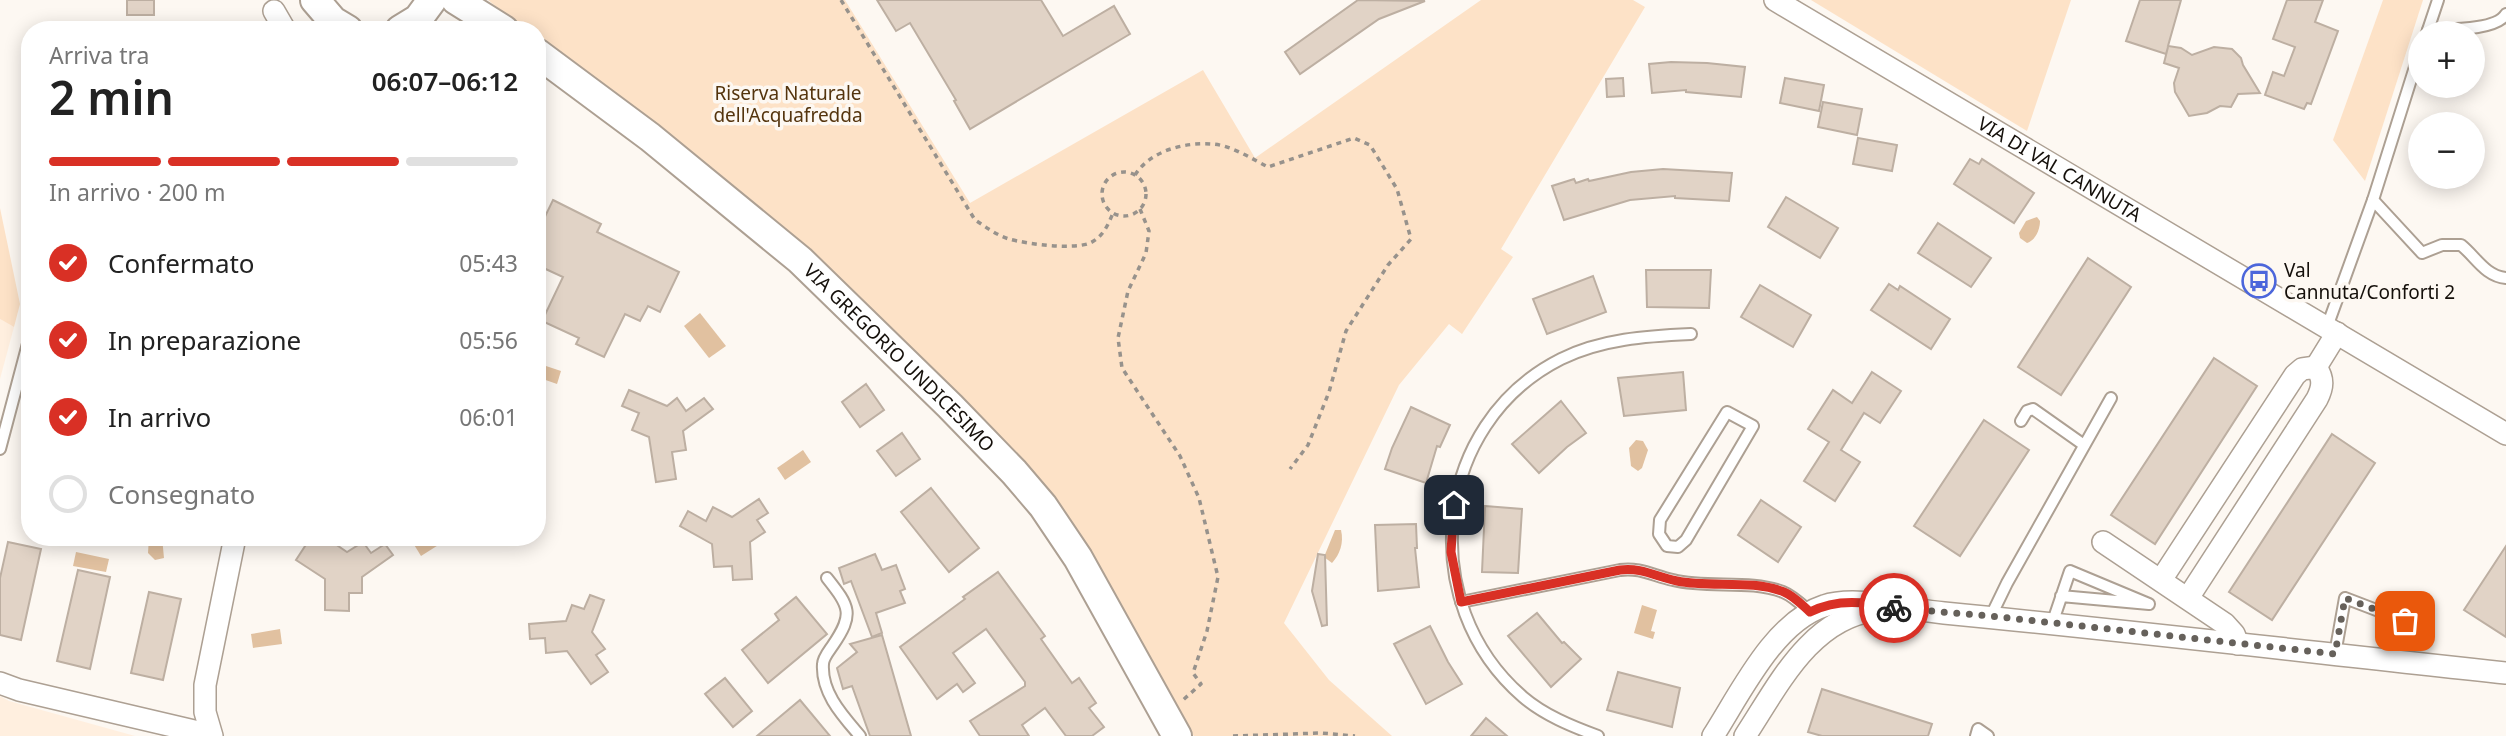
<!DOCTYPE html>
<html lang="it">
<meta charset="utf-8">
<style>
:root{--surface:#fff;--page:#f6f6f6;--text:#222;--muted:#767676;--line:#e0e0e0;--accent:#d93025}
body{margin:0;font-family:"Noto Sans",sans-serif;background:var(--page);color:var(--text);height:100vh;display:flex;flex-direction:column;font-size:26px;white-space:nowrap}
*{box-sizing:border-box;margin:0}
p{font-size:23px;color:var(--muted)}
.icon{flex:none;width:38px;height:38px;fill:none;stroke:currentColor;stroke-width:2;stroke-linecap:round;stroke-linejoin:round}
.map{position:relative;flex:1;overflow:hidden}
.panel{position:absolute;left:21px;top:21px;width:525px;height:525px;display:flex;flex-direction:column;background:var(--surface);border-radius:28px;box-shadow:0 4px 18px #0003}
.panel>*{flex:none}
.fabs{position:absolute;left:2408px;top:21px;display:grid;gap:14px}
.fabs a{display:grid;place-items:center;width:77px;height:77px;border-radius:50%;background:var(--surface);box-shadow:0 4px 18px #0003;font-size:35px}
.pin{position:absolute;display:grid;place-items:center;width:60px;height:60px;color:#fff;margin:-30px;border-radius:14px;box-shadow:0 4px 10px #0006}
.courier{position:absolute;display:grid;place-items:center;width:70px;height:70px;margin:-35px;border:5px solid #d93025;border-radius:50%;background:#fff;color:#222;box-shadow:0 2px 9px #0007}
.overview em{font-style:normal;font-weight:600}
.overview div{display:flex;flex-direction:column-reverse}
.overview{display:flex;align-items:center;justify-content:space-between;height:119px;padding:0 28px}
h1{font-size:46px;font-weight:600;line-height:52px}
.bar{display:grid;grid-template-columns:repeat(4,1fr);gap:10px 7px;align-content:center;height:84px;padding:0 28px}
.bar i{height:9px;border-radius:5px;background:var(--line)}
.bar .selected{background:var(--accent)}
.bar p{grid-column:span 4}
ol{padding:0 28px;list-style:none}
li{display:flex;align-items:center;gap:21px;height:77px}
li p{margin-inline-start:auto}
li .icon{padding:7px;border-radius:50%;background:var(--accent);color:#fff;stroke-width:4}
li:last-child{color:var(--muted)}
li i{width:38px;height:38px;border:4px solid var(--line);border-radius:50%}
.map>svg:first-child{display:block}
</style>
<div class="map">
<svg width="2506" height="736" viewBox="0 0 2506 736">
<rect width="100%" height="100%" fill="#fdf8f2"/>
<g fill="#ffefdf">
<path d="M0 319 14 327 0 379Z"/>
<path d="M0 696 9 701 135 736H0Z"/>
</g>
<g fill="#fde2c7">
<path d="M488 0H845L970 203 1203 70 1255 158 1481 0H1633L1645 7 1501 249 1513 257 1462 334 1449 324 1399 385 1284 623 1329 680 1392 736H1194L1176 718 1008 446 537 40V30H524Z"/>
<path d="M1811 0H2071L2027 131Z"/>
<path d="M2383 0H2423L2365 181 2333 140Z"/>
<path d="M0 208 20 304 14 327 0 319Z"/>
</g>
<g fill="#e1c1a0">
<path d="M2037 217 2040 221C2040 229 2036 240 2027 243L2020 238 2019 233 2026 221Z"/>
<path d="M700 313 726 346 709 358 684 326Z"/>
<path d="M537 363 561 371 557 384 537 377Z"/>
<path d="M1636 440 1643 441 1648 450 1642 468 1638 471 1631 466 1629 448Z"/>
<path d="M803 450 811 462 785 480 777 468Z"/>
<path d="M1335 530H1341C1344 543 1340 554 1332 563L1324 557Z"/>
<path d="M149 537H162L164 558 155 560 148 553Z"/>
<path d="M422 537H451L421 556 413 543Z"/>
<path d="M76 552 109 559 106 572 73 566Z"/>
<path d="M1642 605 1657 610 1651 631 1655 632 1653 639 1634 633Z"/>
<path d="M280 629 282 644 253 648 251 634Z"/>
</g>
<g fill="#e1d3c6" stroke="#bdafa2" stroke-width="2">
<rect x="127" y="0" width="27" height="15"/>
<path d="M877 0H1041L1063 36 1114 6 1130 34 970 129 954 101 956 100 910 23 896 31Z"/>
<path d="M1358 0 1425 1 1379 19 1300 74 1285 52Z"/>
<path d="M2140 0H2181L2168 46 2181 48 2192 55 2214 47 2232 49 2241 58 2243 65 2260 93 2238 94 2231 107 2220 106 2207 113 2189 116 2175 92 2174 83 2179 68 2164 63 2168 47 2166 54 2126 41Z"/>
<path d="M2287 0H2323L2315 22 2338 31 2311 104 2307 103 2304 109 2265 95 2273 72 2284 76 2295 47 2273 39Z"/>
<path d="M1671 62 1707 63 1745 67 1741 97 1686 92V90L1652 93 1649 64Z"/>
<path d="M1623 78 1624 96 1607 97 1606 79Z"/>
<path d="M1785 78 1824 85 1819 111 1780 103Z"/>
<path d="M1823 102 1862 109 1857 135 1818 127Z"/>
<path d="M1858 138 1897 145 1892 171 1853 164Z"/>
<path d="M1970 159 1979 164 1982 159 2034 193 2014 223 1954 184Z"/>
<path d="M1663 169 1732 173 1729 201 1675 198V196L1630 200 1564 220 1552 186 1574 179 1576 183 1588 179 1589 181 1631 172Z"/>
<path d="M1786 197 1838 228 1820 258 1768 227Z"/>
<path d="M553 200 601 224 597 232 679 272 660 312 648 306 640 321 625 314 604 357 576 344 579 338 542 321 563 277 537 265V233Z"/>
<path d="M1938 223 1991 258 1971 287 1918 253Z"/>
<path d="M2088 258 2131 287 2061 395 2018 367Z"/>
<path d="M1646 270H1711L1709 308 1647 307Z"/>
<path d="M1593 276 1606 312 1547 334 1533 299Z"/>
<path d="M1889 284 1898 290 1900 286 1950 319 1931 349 1871 310Z"/>
<path d="M1760 285 1811 315 1793 347 1741 317Z"/>
<path d="M2214 358 2257 386 2155 544 2111 515Z"/>
<path d="M1683 372 1686 410 1624 416 1618 378Z"/>
<path d="M1872 372 1901 391 1880 423 1864 413 1841 450 1860 462 1835 501 1804 481 1829 442 1808 429 1833 390 1852 403Z"/>
<path d="M866 384 884 410 860 427 842 402Z"/>
<path d="M629 390 667 406 677 398 686 411 704 398 713 409 683 431 686 450 672 452 676 479 656 482 649 437 632 430 639 413 622 406Z"/>
<path d="M1561 401 1586 433 1567 447 1539 473 1512 444Z"/>
<path d="M1411 407 1450 425 1440 447 1437 446 1426 483 1385 469 1392 448Z"/>
<path d="M1984 420 2029 450 1960 556 1914 526Z"/>
<path d="M902 433 920 459 896 476 877 451Z"/>
<path d="M2332 434 2375 463 2272 620 2229 592Z"/>
<path d="M931 488 979 548 949 572 901 512Z"/>
<path d="M759 499 768 513 757 520 765 532 750 542 752 579 733 580 732 566 714 567 712 544 680 526 688 511 706 521 713 507 732 517Z"/>
<path d="M1761 500 1801 527 1778 562 1738 535Z"/>
<path d="M1485 506 1522 509 1518 573 1482 572Z"/>
<path d="M1416 524 1417 548H1415L1419 587 1378 591 1375 525Z"/>
<path d="M311 537H325L347 552 363 542 371 553 385 544 393 555 362 577V593H349V611L325 610V579L296 560Z"/>
<path d="M8 542 41 549 21 640 0 635V578Z"/>
<path d="M2506 546V637L2464 610Z"/>
<path d="M875 554 882 570 896 565 905 589 900 591 905 603 876 613 882 633 872 637 851 581 844 584 839 568Z"/>
<path d="M1318 554 1325 555 1327 625 1322 626 1312 591Z"/>
<path d="M78 570 110 577 90 669 57 661Z"/>
<path d="M998 572 1045 636 1041 639 1072 683 1079 678 1096 703 1089 708 1104 727 1092 736H1066L1045 708 1022 725 1029 736H980L970 721 1025 686V682L986 629 953 653 975 683 963 692 957 684 937 699 900 647 965 599 963 597Z"/>
<path d="M149 592 181 599 163 680 131 673Z"/>
<path d="M590 595 604 600 592 632 605 649 596 655 608 672 591 684 567 651 546 653 545 638 530 639 529 624 566 621 572 605 584 609Z"/>
<path d="M796 597 827 634 768 683 742 650 779 620 775 614Z"/>
<path d="M1537 613 1562 643 1564 642 1581 659 1551 687 1508 636Z"/>
<path d="M1430 626 1448 662 1462 684 1426 704 1394 644Z"/>
<path d="M882 635 911 736H870L852 686 843 689 837 668 857 652 850 644Z"/>
<path d="M1618 672 1680 688 1672 727 1607 710Z"/>
<path d="M725 678 752 711 733 727 705 694Z"/>
<path d="M1822 689 1932 724 1928 736H1822L1808 732Z"/>
<path d="M800 700 830 736H757Z"/>
<path d="M1486 718 1507 736H1471Z"/>
</g>
<g fill="none" stroke-linecap="round" stroke-linejoin="round">
<defs>
<g id="service">
<path d="M2428 30C2447 29 2496 31 2506 14"/>
<path d="M2427 33 2438 0"/>
<path d="M2420 51 2373 200 2422 253 2442 245H2461C2476 257 2485 276 2506 278"/>
<path d="M2327 327 2373 200"/>
<path d="M1727 412 1753 426 1686 540 1678 547 1667 546 1659 534 1660 520Z"/>
<path d="M2021 421 2027 411 2033 409 2084 445"/>
<path d="M0 449 30 336"/>
<path d="M827 578C850 607 854 614 833 645 829 651 823 658 823 664 821 693 843 716 860 736"/>
<path d="M1461 602 1620 570C1640 567 1654 576 1673 580 1709 589 1749 579 1783 592 1793 596 1802 605 1810 612"/>
<path d="M1991 616 2007 583 2111 398"/>
<path d="M2052 624 2070 571 2149 604 2061 596"/>
<path d="M2335 654 2345 598 2405 621"/>
<path d="M1598 736C1571 726 1544 715 1523 697 1415 604 1432 424 1561 359 1601 339 1647 336 1691 334"/>
<path d="M1976 736 1978 729 1988 736"/>
</g>
<g id="minor">
<path id="s1" d="M1775 0 2506 434"/>
<path d="M274 11 285 30"/>
<path d="M2316 367 2337 333"/>
<path d="M2103 542 2225 624 2234 634 2238 644"/>
<path d="M2161 580 2295 375 2302 369 2316 367C2324 379 2323 387 2317 399L2188 598"/>
<path d="M0 683 19 690 211 735"/>
<path d="M212 736 205 712V685L235 537"/>
<path d="M1713 736C1740 694 1774 622 1824 606 1855 595 1910 610 1944 613 2131 631 2319 653 2506 673"/>
<path d="M1745 736C1778 686 1810 618 1876 610"/>
</g>
<g id="tertiary">
<path d="M315 0 333 21 348 30"/>
<path d="M456 0 504 30"/>
<path d="M400 30 418 19 432 0"/>
<path id="s2" d="M537 53 650 137 800 260 950 406 1014 472 1043 506 1078 558 1177 736"/>
</g>
</defs>
<use href="#service" stroke="#ada093" stroke-width="14"/>
<use href="#minor" stroke="#ada093" stroke-width="24"/>
<use href="#tertiary" stroke="#ada093" stroke-width="32"/>
<g stroke="#97928c" stroke-width="3.5" stroke-dasharray="5 5" stroke-linecap="butt">
<path d="M841 0 975 220C986 227 996 235 1009 239 1027 244 1073 250 1090 243 1103 237 1108 225 1113 213"/>
<circle cx="1124" cy="194" r="22"/>
<path d="M1135 175C1150 151 1184 142 1212 144 1231 145 1252 159 1268 167L1354 138 1370 145 1397 189 1411 239 1388 265 1346 331 1329 392 1308 445 1290 469"/>
<path d="M1140 209 1149 231 1146 253 1128 291 1118 338 1122 368 1180 456 1199 498 1218 577 1207 631 1193 673 1201 684 1183 700"/>
<path d="M1233 736 1321 733 1355 736"/>
</g>
<use href="#service" stroke="#fff" stroke-width="10"/>
<use href="#minor" stroke="#fff" stroke-width="21"/>
<use href="#tertiary" stroke="#fff" stroke-width="28"/>
</g>
<g fill="none" stroke-linecap="round" stroke-linejoin="round">
<path stroke="#66615b" stroke-width="7" stroke-dasharray="0 12.6" d="M1894 608 1991 616 2335 654 2345 598 2405 621"/>
<path stroke="#d93025" stroke-width="9" d="M1454 505 1451 552 1461 602 1620 570C1641 567 1657 577 1677 581 1711 588 1751 579 1784 592 1794 596 1802 605 1810 612 1838 598 1865 602 1894 608"/>
</g>
<defs>
<symbol id="bus-ring" viewBox="-11 -11 22 22"><circle r="9.5" fill="#fdf8f2" stroke="#4c66db" stroke-width="1.5"/><path d="M-5-6H5V4H4V6H2V4H-2V6H-4V4H-5ZM-3.5-4V0h7V-4ZM-3.5 1.2v1.5H-2V1.2ZM2 1.2v1.5H3.5V1.2Z" fill="#4c66db"/></symbol>
</defs>
<g fill-rule="evenodd">
<use href="#bus-ring" x="2240" y="262" width="38" height="38"/>
</g>
<g text-anchor="middle" stroke-width="7" stroke-linejoin="round" paint-order="stroke">
<g font-size="19" fill="#54340d" stroke="#fdf8f2">
<text x="788" y="100">Riserva Naturale<tspan x="788" dy="22">dell'Acquafredda</tspan></text>
</g>
<g font-size="19" fill="#140f0a" stroke="#fdf8f2">
<text dy="7" stroke="none"><textPath href="#s1" startOffset="331">VIA DI VAL CANNUTA</textPath></text>
<text dy="7" stroke="none"><textPath href="#s2" startOffset="474">VIA GREGORIO UNDICESIMO</textPath></text>
</g>
<g font-size="19" fill="#140f0a" stroke="#fdf8f2" text-anchor="start">
<text x="2284" y="277">Val<tspan x="2284" dy="22">Cannuta/Conforti 2</tspan></text>
</g>
</g>
</svg>
<div class="fabs">
<a>+</a>
<a>−</a>
</div>
<div class="pin" style="left:2405px;top:621px;background:#ea580c"><svg class="icon" aria-label="bag" viewBox="0 0 24 24"><path d="M5 8h14l-1 12H6zM9 8a3 3 0 0 1 6 0"/></svg></div>
<div class="pin" style="left:1454px;top:505px;background:#1f2937"><svg class="icon" aria-label="home" viewBox="0 0 24 24"><path d="M3 11l9-7 9 7M6 9v11h12V9"/></svg></div>
<div class="courier" style="left:1894px;top:608px"><svg class="icon" aria-label="bike" viewBox="0 0 24 24"><circle cx="6" cy="16" r="4"/><circle cx="18" cy="16" r="4"/><path d="M6 16l4-8h5l3 8M10 8l3 8H6M13 5h3"/></svg></div>
<section class="panel">
<div class="overview"><div><h1>2 min</h1><p>Arriva tra</p></div><em>06:07–06:12</em></div>
<div class="bar"><i class="selected"></i><i class="selected"></i><i class="selected"></i><i></i><p>In arrivo · 200 m</p></div>
<ol>
<li><svg class="icon" aria-label="check" viewBox="0 0 24 24"><path d="M5 12l5 5 9-10"/></svg>Confermato<p>05:43</p></li>
<li><svg class="icon" aria-label="check" viewBox="0 0 24 24"><path d="M5 12l5 5 9-10"/></svg>In preparazione<p>05:56</p></li>
<li><svg class="icon" aria-label="check" viewBox="0 0 24 24"><path d="M5 12l5 5 9-10"/></svg>In arrivo<p>06:01</p></li>
<li><i></i>Consegnato</li>
</ol>
</section>
</div>
